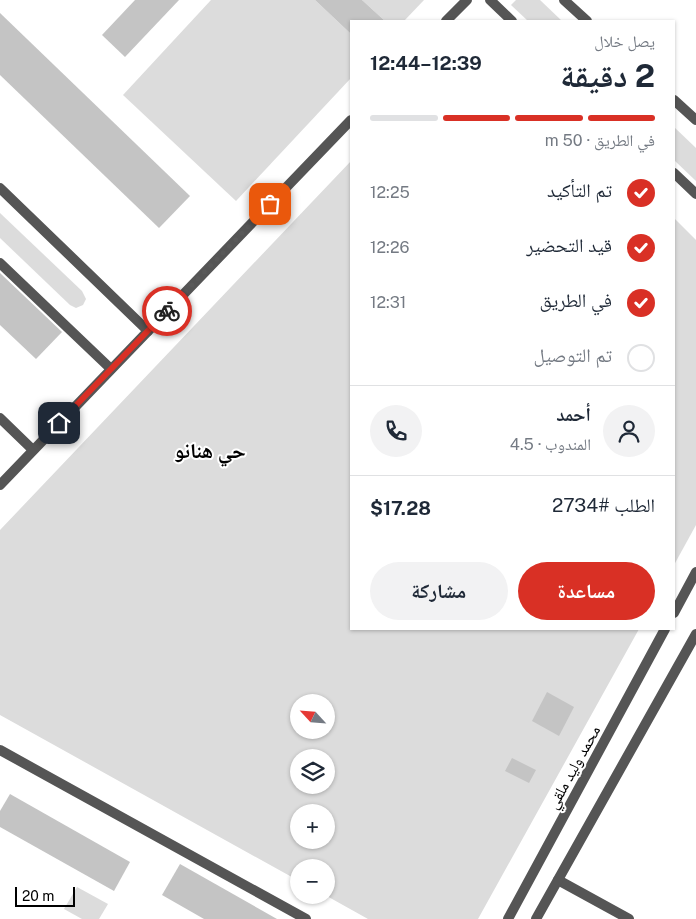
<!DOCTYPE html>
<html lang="ar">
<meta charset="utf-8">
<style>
:root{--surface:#fff;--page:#f2f2f3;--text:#1f2937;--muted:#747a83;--line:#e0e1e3;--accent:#d93025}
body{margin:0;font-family:"Public Sans","Noto Naskh Arabic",sans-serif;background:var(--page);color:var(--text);direction:rtl;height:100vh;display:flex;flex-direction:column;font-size:19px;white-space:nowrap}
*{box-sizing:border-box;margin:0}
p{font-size:16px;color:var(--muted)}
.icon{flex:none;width:28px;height:28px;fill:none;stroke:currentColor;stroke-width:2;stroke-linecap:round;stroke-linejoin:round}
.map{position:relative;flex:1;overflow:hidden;direction:ltr}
.sheet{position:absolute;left:350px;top:20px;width:325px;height:610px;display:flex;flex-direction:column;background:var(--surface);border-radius:0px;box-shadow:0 1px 4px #0004;direction:rtl}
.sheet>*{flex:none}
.needle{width:32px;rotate:296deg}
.buttons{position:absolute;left:290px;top:694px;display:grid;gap:10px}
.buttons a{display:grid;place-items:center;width:45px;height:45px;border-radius:50%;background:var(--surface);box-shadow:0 1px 4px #0004;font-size:25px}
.scale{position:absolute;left:15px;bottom:12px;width:60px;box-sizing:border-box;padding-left:5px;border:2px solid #000;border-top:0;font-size:14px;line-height:18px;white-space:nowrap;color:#000;-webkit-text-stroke:4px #fff;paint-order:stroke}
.pin{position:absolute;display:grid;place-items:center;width:42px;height:42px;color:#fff;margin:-21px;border-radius:10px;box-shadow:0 2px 8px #0006}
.courier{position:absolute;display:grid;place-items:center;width:50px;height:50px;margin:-25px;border:4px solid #d93025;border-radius:50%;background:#fff;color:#222;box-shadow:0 1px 6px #0007}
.headline em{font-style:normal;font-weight:700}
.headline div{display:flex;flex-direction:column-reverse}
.headline{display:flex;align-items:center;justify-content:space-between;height:85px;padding:0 20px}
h1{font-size:32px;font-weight:700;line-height:38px}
.bar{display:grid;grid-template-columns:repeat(4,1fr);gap:8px 5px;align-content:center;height:60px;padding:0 20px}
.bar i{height:6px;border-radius:4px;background:var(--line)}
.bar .on{background:var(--accent)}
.bar p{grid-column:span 4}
.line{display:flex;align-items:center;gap:12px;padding:0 20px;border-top:1px solid var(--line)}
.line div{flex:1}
.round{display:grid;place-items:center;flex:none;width:52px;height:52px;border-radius:26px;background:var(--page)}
ol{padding:0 20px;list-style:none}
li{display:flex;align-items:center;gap:15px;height:55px}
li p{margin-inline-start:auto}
li .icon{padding:5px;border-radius:50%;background:var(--accent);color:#fff;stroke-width:4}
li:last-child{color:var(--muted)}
li i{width:28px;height:28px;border:2px solid var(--line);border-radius:50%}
.action{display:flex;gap:10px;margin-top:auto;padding:10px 20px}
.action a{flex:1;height:58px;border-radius:30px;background:var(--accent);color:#fff;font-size:20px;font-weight:700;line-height:58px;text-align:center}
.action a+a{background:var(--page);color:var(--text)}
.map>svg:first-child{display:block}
</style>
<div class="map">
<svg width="696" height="919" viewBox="0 0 696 919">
<rect width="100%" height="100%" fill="#fff"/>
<g fill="#dcdcdc" fill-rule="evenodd">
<path d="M211 0H315L351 34V78L236 201 123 95Z"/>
<path d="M362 0H424L404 21H385Z"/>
<path d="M516 0H540L562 21H528L511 5Z"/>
<path d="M674 127 696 148V181L674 160Z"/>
<path d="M351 161V629H639L478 919H368L325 895H326V868H299V881L0 715V530ZM299 702H326V730H299ZM299 758H326V785H299ZM299 812H326V840H299Z"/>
<path d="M0 213 82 291 86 299 83 305 76 308 70 305 0 238Z"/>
<path d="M674 218 696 240V525L674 565Z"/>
<path d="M77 887 108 904 99 919H82L64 909Z"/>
</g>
<g fill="#c4c4c4">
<path d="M135 0H179L125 57 102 35Z"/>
<path d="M315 0H362L385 21H351V34Z"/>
<path d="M0 13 190 196 159 228 0 75Z"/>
<path d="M0 273 62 332 36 359 0 325Z"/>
<path d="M547 692 574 707 559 736 532 721Z"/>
<path d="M512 758 536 770 529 783 505 771Z"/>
<path d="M10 794 130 862 114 891 0 827V811Z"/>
<path d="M180 864 277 919H204L162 895Z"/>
</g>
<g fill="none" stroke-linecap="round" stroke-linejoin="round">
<g stroke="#555" stroke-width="10">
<path d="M490 0 512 21"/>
<path d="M564 0 587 21"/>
<path d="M446 21 467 0"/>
<path d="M674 100 696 120"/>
<path d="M674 173 696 194"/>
<path d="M0 188 148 331"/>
<path d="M0 263 111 369"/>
<path d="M0 418 33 450"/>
<path d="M0 485 351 120"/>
<path d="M0 750 306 919"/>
<path d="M558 880 629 919"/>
</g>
<g stroke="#555" stroke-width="10">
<path d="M674 613 696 572"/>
<path d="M508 919 665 629"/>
<path d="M536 919 696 634"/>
</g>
</g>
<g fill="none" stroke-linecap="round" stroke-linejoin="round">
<path stroke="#595959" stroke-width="5" stroke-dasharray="0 9" d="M167 311 270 204"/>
<path stroke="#d93025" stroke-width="6" d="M59 423 167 311"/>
</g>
<g text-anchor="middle" stroke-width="4" stroke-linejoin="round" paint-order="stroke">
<g font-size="16" fill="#000" stroke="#fff">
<text transform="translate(573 767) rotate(-61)" y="6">محمد وليد ملقي</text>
</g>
<g font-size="21" font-weight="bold" fill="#000" stroke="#fff">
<text x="210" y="458">حي هنانو</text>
</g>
</g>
</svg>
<div class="buttons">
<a><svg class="needle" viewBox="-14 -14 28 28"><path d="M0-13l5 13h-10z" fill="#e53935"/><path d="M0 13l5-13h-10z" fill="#747a83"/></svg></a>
<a><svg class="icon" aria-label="layers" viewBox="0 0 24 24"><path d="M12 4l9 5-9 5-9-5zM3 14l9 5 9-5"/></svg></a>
<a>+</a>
<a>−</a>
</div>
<div class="scale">20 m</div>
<div class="pin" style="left:270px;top:204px;background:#ea580c"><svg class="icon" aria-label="bag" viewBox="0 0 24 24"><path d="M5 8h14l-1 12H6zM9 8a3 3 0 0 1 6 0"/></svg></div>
<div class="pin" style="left:59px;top:423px;background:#1f2937"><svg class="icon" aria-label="home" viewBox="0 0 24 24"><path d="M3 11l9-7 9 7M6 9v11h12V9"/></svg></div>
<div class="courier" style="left:167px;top:311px"><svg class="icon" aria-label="bike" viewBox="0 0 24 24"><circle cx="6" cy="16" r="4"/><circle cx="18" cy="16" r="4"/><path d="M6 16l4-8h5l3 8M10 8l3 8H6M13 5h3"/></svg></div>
<section class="sheet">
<div class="headline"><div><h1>2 دقيقة</h1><p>يصل خلال</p></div><em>12:39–12:44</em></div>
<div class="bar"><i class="on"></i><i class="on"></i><i class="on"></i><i></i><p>في الطريق · 50 m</p></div>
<ol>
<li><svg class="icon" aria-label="check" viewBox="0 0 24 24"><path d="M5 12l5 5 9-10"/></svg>تم التأكيد<p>12:25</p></li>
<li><svg class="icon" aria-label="check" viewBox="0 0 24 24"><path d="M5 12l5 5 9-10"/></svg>قيد التحضير<p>12:26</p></li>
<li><svg class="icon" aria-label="check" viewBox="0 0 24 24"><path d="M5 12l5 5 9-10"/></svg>في الطريق<p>12:31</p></li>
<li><i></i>تم التوصيل</li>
</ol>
<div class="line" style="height:90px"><a class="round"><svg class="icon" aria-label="person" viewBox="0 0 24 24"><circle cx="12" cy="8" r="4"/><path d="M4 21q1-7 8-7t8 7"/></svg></a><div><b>أحمد</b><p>المندوب · 4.5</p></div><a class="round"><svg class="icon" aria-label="phone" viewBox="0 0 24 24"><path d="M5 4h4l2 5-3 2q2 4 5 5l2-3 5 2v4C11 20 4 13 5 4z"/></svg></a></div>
<div class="line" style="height:65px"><div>الطلب #2734</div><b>$17.28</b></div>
<div class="action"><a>مساعدة</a><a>مشاركة</a></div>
</section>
</div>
